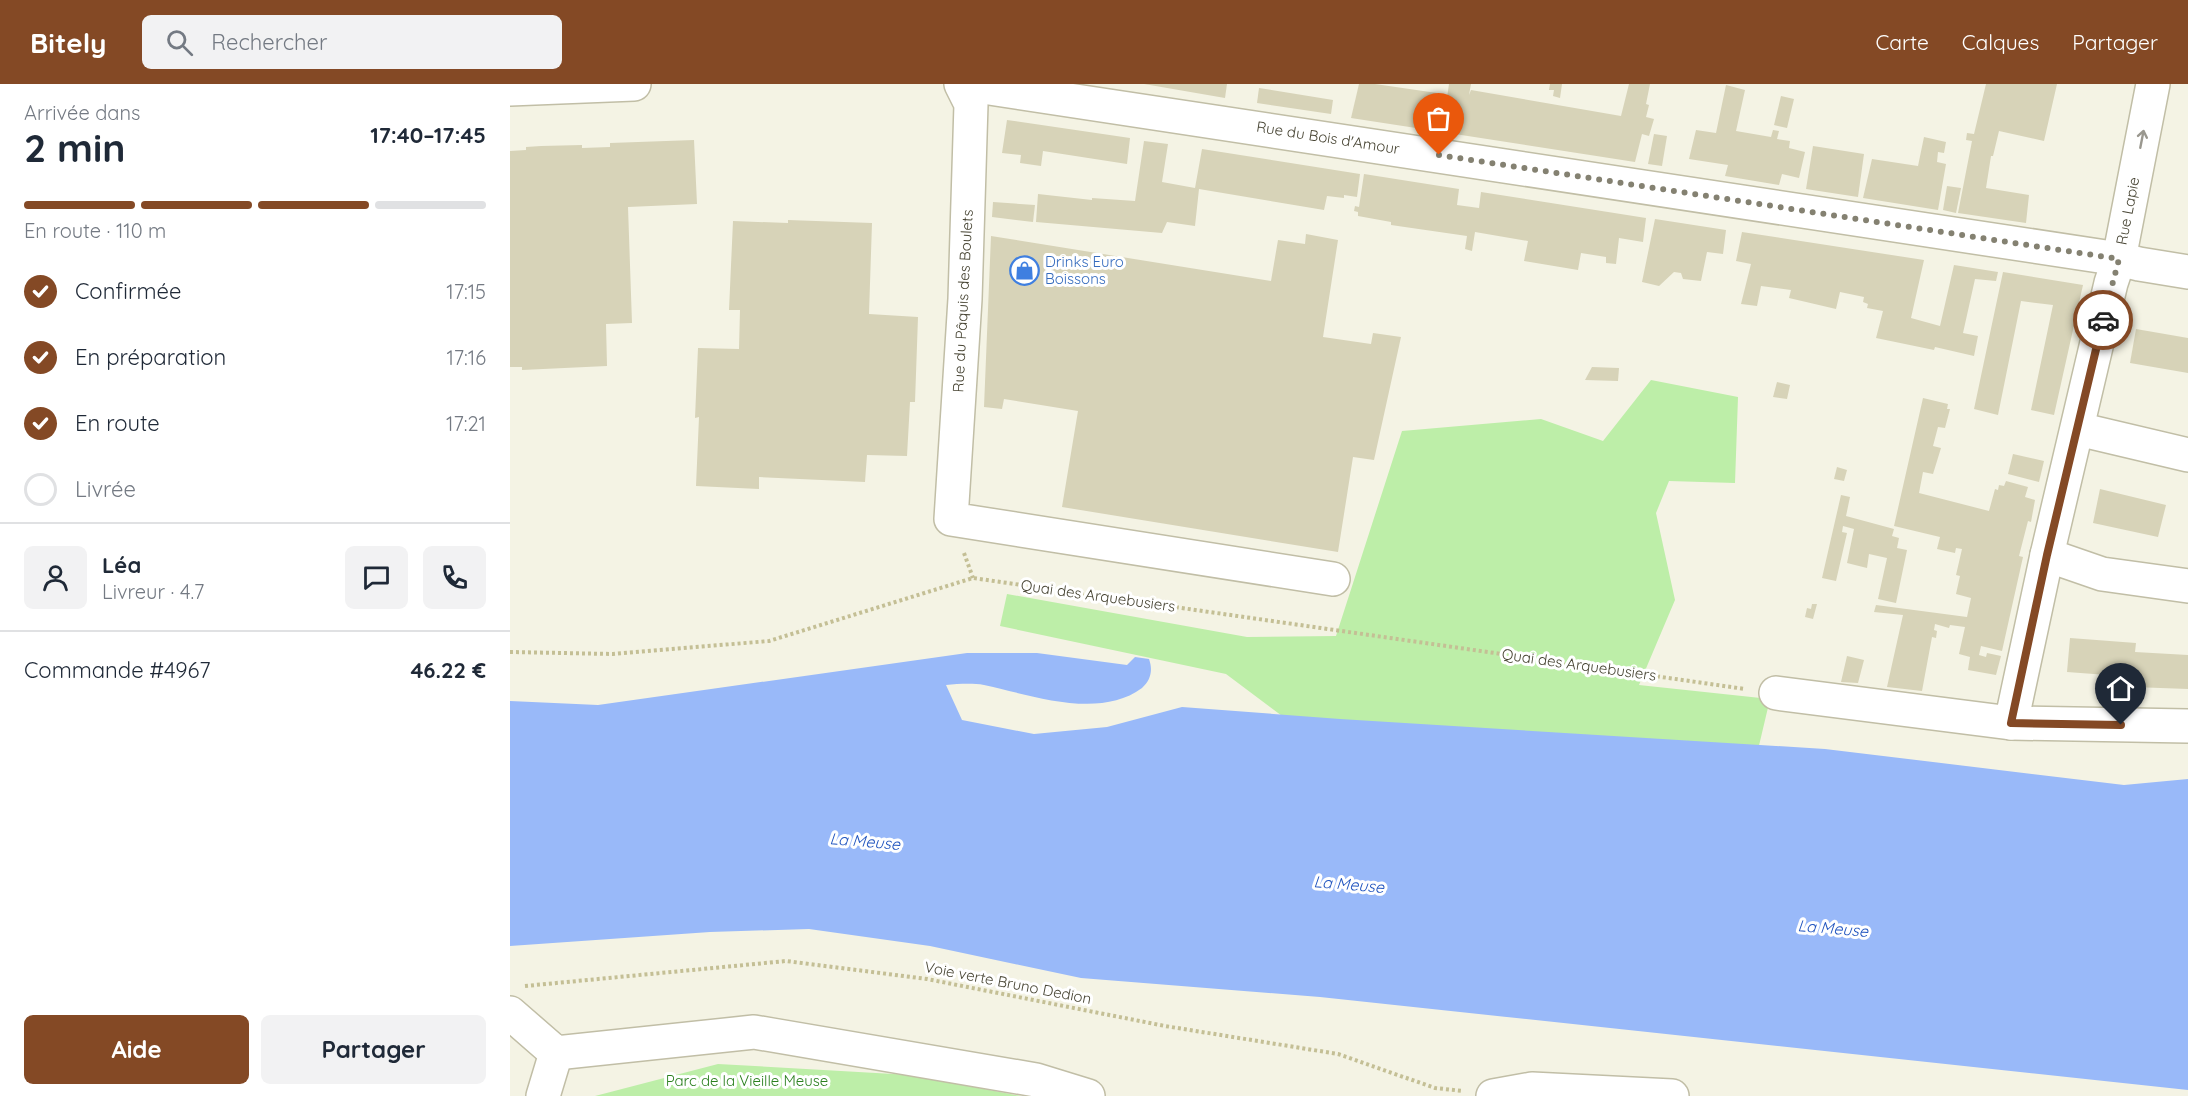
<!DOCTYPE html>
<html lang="fr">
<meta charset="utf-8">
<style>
:root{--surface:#fff;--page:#f2f2f3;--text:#1f2937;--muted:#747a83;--line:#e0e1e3;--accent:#844925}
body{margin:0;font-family:Quicksand,sans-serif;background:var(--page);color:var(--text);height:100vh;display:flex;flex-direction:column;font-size:22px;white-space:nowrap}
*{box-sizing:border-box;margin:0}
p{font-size:20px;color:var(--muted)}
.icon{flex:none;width:33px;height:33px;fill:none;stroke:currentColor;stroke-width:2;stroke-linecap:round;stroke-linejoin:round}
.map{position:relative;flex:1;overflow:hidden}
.side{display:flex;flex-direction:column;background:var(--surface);width:510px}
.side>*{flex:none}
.pin{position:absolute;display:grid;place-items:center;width:51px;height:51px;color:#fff;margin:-62px -26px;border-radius:50% 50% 50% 0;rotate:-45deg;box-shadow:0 0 6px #0007}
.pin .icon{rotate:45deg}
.courier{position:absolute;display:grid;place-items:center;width:60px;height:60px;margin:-30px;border:4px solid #844925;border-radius:50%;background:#fff;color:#222;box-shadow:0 2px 8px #0007}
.summary em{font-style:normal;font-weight:800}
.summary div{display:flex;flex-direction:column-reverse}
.summary{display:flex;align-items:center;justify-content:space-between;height:102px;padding:0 24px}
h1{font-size:39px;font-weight:800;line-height:45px}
.bar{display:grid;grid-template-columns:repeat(4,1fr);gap:9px 6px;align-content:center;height:72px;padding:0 24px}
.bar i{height:8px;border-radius:4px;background:var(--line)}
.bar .active{background:var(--accent)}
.bar p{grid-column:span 4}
.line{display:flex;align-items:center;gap:15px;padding:0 24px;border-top:2px solid var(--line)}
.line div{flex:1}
.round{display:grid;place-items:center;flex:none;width:63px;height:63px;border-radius:9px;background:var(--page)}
ol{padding:0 24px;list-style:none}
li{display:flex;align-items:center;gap:18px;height:66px}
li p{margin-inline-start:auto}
li .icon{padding:6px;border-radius:50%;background:var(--accent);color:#fff;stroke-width:4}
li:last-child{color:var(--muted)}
li i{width:33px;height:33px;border:3px solid var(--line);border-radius:50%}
.primary-button{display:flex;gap:12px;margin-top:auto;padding:12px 24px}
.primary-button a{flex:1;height:69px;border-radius:9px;background:var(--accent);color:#fff;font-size:24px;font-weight:800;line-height:69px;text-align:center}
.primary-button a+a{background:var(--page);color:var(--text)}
header{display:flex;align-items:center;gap:36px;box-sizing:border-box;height:84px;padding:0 30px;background:var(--accent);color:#fff}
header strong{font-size:28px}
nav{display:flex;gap:33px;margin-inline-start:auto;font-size:21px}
.search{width:420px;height:54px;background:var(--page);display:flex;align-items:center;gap:15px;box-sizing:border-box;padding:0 21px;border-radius:9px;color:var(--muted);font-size:22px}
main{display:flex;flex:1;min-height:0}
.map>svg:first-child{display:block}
</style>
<header>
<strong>Bitely</strong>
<div class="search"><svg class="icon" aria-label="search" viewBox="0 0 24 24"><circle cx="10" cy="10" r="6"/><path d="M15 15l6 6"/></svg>Rechercher</div>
<nav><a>Carte</a><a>Calques</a><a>Partager</a></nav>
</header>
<main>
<section class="side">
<div class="summary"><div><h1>2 min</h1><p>Arrivée dans</p></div><em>17:40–17:45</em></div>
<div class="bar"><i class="active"></i><i class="active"></i><i class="active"></i><i></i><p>En route · 110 m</p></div>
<ol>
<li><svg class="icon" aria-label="check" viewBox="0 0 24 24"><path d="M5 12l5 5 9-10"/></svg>Confirmée<p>17:15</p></li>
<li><svg class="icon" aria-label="check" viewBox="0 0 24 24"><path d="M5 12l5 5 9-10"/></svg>En préparation<p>17:16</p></li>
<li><svg class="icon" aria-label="check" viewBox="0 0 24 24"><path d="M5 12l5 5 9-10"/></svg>En route<p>17:21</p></li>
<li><i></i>Livrée</li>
</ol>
<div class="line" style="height:108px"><a class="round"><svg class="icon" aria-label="person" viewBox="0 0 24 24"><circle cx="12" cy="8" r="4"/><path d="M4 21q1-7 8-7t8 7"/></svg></a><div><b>Léa</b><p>Livreur · 4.7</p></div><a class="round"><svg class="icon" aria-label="chat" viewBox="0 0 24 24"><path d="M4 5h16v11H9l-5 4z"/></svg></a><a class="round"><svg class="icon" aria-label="phone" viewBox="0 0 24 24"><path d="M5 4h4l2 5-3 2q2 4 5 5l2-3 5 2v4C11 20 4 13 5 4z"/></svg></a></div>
<div class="line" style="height:78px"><div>Commande #4967</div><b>46.22 €</b></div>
<div class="primary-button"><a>Aide</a><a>Partager</a></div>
</section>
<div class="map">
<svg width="1678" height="1012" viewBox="0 0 1678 1012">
<rect width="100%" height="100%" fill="#f4f3e4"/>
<g fill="#bdeea8">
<path d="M1141 296 1228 313 1225 399 1159 397 1146 429 1165 516 1129 601 1260 615 1243 687 827 673 716 590 490 542 497 510 737 553 826 552 892 347 1031 335 1093 357Z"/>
<path d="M208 980 401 991 511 1012H85Z"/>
</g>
<path fill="#99b9f9" d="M457 569H527L617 581 625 573 639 575C643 586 641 596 632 604 589 636 521 611 474 601 462 599 448 600 436 601L452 636 524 650 597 643 672 623 830 635 1315 665 1614 701 1678 695V1006L810 913 571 894 420 862 299 845 200 848 0 862V617L88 621Z"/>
<g fill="#d7d3b8">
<path d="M634 0H717L715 14Z"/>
<path d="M849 0H865L927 9 919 46 841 34Z"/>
<path d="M939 0H961L959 11 961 6 1111 32 1119 0H1140L1136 20 1139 21 1136 33 1144 35 1139 52 1132 50 1125 78 932 48Z"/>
<path d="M1040 0H1052L1050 14 1043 12 1044 6H1039Z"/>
<path d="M1476 0H1547L1534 57 1489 47 1483 72H1481L1476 104 1519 111 1516 139 1448 129 1462 57 1456 56 1457 49 1464 50Z"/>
<path d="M1216 1 1235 6 1226 47 1261 53 1263 46 1269 47 1267 55 1280 57 1279 64 1295 68 1289 94 1272 90 1269 101 1215 92 1218 81 1179 75 1186 46 1206 49Z"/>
<path d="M749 4 823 16 821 30 747 19Z"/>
<path d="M1271 12 1284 15 1277 44 1264 41Z"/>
<path d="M497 36 620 54 617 80 533 67 531 82 510 79 511 71 492 69Z"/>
<path d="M1144 50 1157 52 1152 82 1138 80Z"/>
<path d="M1414 53 1436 58 1434 69 1428 68 1427 78 1436 80 1428 126 1353 114 1362 75 1408 82Z"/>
<path d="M184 56 187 120 118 123 122 239 96 240 97 282 12 286V283H0V67L16 66V63L31 62 72 61V64L100 63V59Z"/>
<path d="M634 57 658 60 652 98 685 104 692 65 850 90 847 113 834 111V114L817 112 814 126 689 105 685 142 657 138 652 149 526 138 528 110 582 116V114L625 117Z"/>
<path d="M1303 62 1354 70 1348 113 1296 105Z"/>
<path d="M854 90 949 105 947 121 969 124 971 108 1136 134 1133 158 1109 154 1106 180 1096 179V173L1071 169 1068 186 1014 177 1018 157 965 148 962 167 955 165 957 152 881 141V138L848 132V128L844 127 845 122 849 123Z"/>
<path d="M1437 102 1451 104 1446 129 1433 126Z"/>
<path d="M483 118 525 121 523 138 482 133Z"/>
<path d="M1145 135 1216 146 1213 170 1197 168 1191 197 1173 195 1171 189 1164 188 1149 202 1132 198Z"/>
<path d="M278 136 362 139 359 230 408 233 405 318H400L397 372 357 371 355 398 249 393V405L186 402 189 333 185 334 188 264 229 265 230 226H219L223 137 278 139Z"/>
<path d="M1232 148 1414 176 1401 234 1430 242 1444 181 1488 188 1486 197 1465 195 1453 249 1468 252 1464 272 1425 263 1424 266 1366 254 1373 227 1357 224 1358 220 1353 218 1354 213 1330 208 1326 225 1279 214 1281 206 1251 202 1247 222 1231 220 1241 180 1226 177Z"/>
<path d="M796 150 828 156 813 253 861 260 863 249 891 253 864 376 843 373 828 468 552 423 568 327 494 315 492 325 474 323 481 152 761 197 768 156 795 160Z"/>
<path d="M1493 188 1573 201 1544 331 1521 326 1543 221 1511 217 1488 331 1464 325Z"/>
<path d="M1626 245 1678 254V289L1620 279Z"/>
<path d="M1082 283 1109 284 1108 297 1075 296Z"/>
<path d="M1267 298 1280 301 1277 315 1263 313Z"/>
<path d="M1413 314 1438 320 1437 325H1440L1435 344 1428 343 1423 362 1431 364 1423 390 1413 388 1409 409 1479 427 1485 405 1488 406 1489 401 1494 402 1496 397 1518 403 1515 413 1525 416 1521 438 1518 437 1509 472 1513 473 1492 567 1471 562 1469 571 1476 573 1477 569 1491 572 1486 591 1458 586 1460 573 1449 570 1455 543 1440 541 1439 544 1425 540 1424 546 1427 547 1426 554 1422 553 1412 607 1377 603 1393 531 1364 528 1366 521 1457 533 1461 514 1446 510 1450 492 1446 491 1452 465 1446 464 1445 469 1427 465 1430 453 1384 442Z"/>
<path d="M1503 370 1534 377 1529 398 1498 390Z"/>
<path d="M1327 383 1337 386 1334 397 1324 395Z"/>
<path d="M1590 405 1656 421 1648 453 1583 439Z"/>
<path d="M1331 411 1340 413 1336 432 1384 445 1382 452 1389 454 1387 464 1397 466 1386 519 1368 515 1377 474 1359 470 1357 484 1337 479 1344 445 1333 442 1332 448 1337 449 1326 497 1312 494Z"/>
<path d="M1302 520H1307L1303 535 1295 533 1297 524 1301 525Z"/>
<path d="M1560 554 1626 559 1625 568 1678 571V605L1623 603 1624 593 1557 588Z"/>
<path d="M1337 572 1354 576 1348 599 1331 598Z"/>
</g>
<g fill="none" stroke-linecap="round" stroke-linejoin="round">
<defs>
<g id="minor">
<path d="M451 0 461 20 455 215 441 435 823 495"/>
<path d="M453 0 1609 175 1629 180 1678 188"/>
<path d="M0 5 124 0"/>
<path d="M1568 345 1678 371"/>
<path d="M1537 471 1592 490 1678 502"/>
<path d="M1266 609 1501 639 1678 642"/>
<path d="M1501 639 1537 471 1601 199 1609 175 1643 0"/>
<path d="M0 929 46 969 244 948 526 996 578 1012"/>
<path d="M33 1012 46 969"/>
<path d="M983 1012 1022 1005 1162 1012"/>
</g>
</defs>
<use href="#minor" stroke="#c1bea6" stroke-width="36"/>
<g stroke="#c4bf95" stroke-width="4" stroke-dasharray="3 3" stroke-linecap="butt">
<path d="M454 469 463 494"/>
<path d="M0 568 103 570 259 557 463 494 1235 605"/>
<path d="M15 902 276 877 417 895 655 942 828 970 925 1004 953 1007"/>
</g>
<use href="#minor" stroke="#fff" stroke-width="33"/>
</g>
<defs><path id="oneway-shaft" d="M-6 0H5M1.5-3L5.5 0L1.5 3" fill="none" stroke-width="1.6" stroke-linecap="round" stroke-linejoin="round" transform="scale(1.5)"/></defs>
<use stroke="#9a988f" href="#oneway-shaft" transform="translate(1632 55) rotate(-79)"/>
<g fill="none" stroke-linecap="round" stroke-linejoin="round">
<path stroke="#848171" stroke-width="6" stroke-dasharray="0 10.8" d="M929 71 1609 175 1593 236"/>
<path stroke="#844925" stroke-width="8" d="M1593 236 1537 471 1501 639 1611 641"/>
</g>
<defs>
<symbol id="shop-ring" viewBox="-11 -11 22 22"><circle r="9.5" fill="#fff" stroke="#3f7fe0" stroke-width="1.5"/><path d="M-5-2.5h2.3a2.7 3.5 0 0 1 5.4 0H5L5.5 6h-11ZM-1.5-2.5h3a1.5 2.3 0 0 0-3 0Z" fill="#3f7fe0"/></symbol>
</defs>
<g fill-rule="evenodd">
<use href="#shop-ring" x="498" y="170" width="33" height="33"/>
</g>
<g text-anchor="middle" stroke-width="6" stroke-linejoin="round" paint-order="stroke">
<g font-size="15" fill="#474433" stroke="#fff">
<text transform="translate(818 54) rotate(9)" y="5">Rue du Bois d'Amour</text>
<text transform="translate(1618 127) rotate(-79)" y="5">Rue Lapie</text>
<text transform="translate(453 217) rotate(-87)" y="5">Rue du Pâquis des Boulets</text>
<text transform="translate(588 512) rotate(8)" y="5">Quai des Arquebusiers</text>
<text transform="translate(1069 581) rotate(8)" y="5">Quai des Arquebusiers</text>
<text transform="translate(498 899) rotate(11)" y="5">Voie verte Bruno Dedion</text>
</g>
<g font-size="15" fill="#366cbe" stroke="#fff" text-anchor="start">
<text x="535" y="183">Drinks Euro<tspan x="535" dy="17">Boissons</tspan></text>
</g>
<g font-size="15" fill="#2c8020" stroke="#fff">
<text x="237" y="1002">Parc de la Vieille Meuse</text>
</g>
<g font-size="16" font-style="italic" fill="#2054bf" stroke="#fff">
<text transform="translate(355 757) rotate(5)" y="6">La Meuse</text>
<text transform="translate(839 800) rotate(5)" y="6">La Meuse</text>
<text transform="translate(1323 844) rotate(5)" y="6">La Meuse</text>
</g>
</g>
</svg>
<div class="pin" style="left:929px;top:71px;background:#ea580c"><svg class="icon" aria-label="bag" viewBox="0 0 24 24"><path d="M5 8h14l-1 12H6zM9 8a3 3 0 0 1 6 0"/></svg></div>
<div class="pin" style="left:1611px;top:641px;background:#1f2937"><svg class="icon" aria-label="home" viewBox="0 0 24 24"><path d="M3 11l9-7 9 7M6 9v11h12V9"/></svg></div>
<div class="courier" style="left:1593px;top:236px"><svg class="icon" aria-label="car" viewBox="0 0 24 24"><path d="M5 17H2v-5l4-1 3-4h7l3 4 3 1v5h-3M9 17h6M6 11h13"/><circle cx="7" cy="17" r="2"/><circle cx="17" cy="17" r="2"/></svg></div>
</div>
</main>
